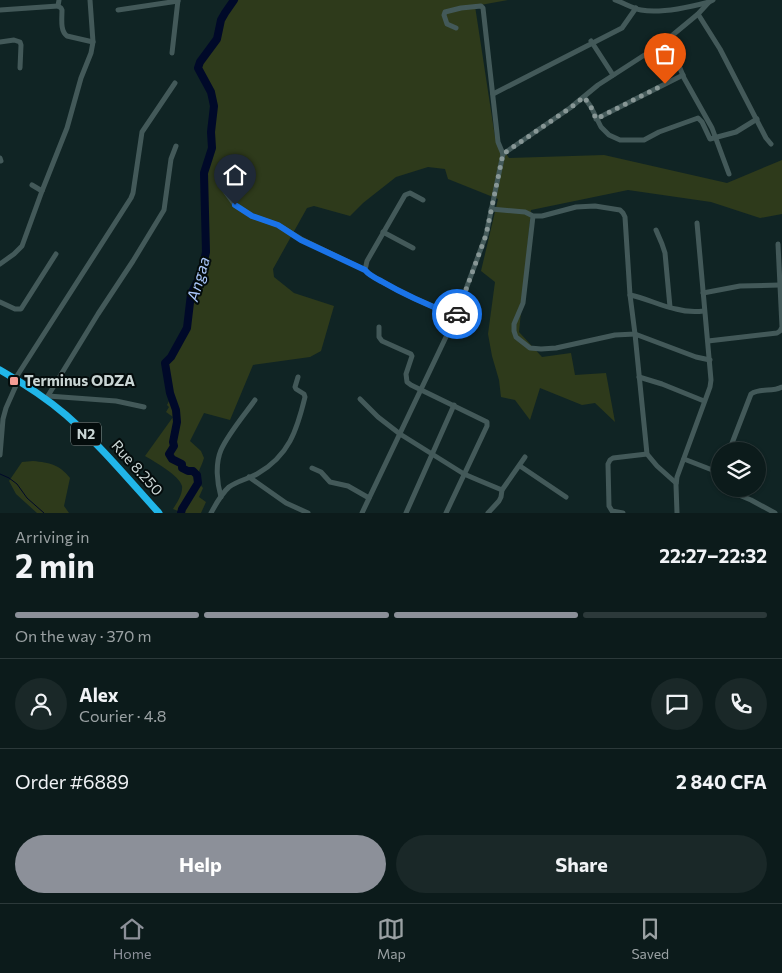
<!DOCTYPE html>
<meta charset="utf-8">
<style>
:root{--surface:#0c1b1b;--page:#1a2828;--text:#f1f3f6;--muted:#9aa1a3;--line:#2c393a;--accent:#8c9099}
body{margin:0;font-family:Commissioner,sans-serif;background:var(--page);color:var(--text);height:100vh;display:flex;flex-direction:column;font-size:19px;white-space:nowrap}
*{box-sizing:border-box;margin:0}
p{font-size:16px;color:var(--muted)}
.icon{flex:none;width:28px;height:28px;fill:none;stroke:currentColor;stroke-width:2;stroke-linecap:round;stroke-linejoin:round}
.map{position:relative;height:513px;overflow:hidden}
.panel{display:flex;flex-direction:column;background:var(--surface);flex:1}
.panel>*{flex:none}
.buttons{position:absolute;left:711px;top:442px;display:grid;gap:10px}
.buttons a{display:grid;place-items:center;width:55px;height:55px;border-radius:50%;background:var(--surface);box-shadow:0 1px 4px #0004,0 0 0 1px var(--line);font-size:25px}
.pin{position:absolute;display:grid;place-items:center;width:42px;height:42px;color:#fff;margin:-51px -21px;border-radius:50% 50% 50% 0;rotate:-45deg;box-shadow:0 0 5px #0007}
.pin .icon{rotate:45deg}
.courier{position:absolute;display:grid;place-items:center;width:50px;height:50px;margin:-25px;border:4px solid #1a73e8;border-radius:50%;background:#fff;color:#222;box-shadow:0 1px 6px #0007}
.head em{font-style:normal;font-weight:700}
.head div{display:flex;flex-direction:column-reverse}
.head{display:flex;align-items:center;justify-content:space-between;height:85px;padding:0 15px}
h1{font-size:32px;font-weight:700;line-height:38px}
.bar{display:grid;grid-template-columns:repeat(4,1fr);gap:8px 5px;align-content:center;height:60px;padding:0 15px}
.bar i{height:6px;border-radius:4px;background:var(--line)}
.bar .on{background:var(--accent)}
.bar p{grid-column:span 4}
.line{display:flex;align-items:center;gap:12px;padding:0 15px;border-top:1px solid var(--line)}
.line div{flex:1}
.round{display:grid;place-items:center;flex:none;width:52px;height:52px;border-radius:26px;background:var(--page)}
.action{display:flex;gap:10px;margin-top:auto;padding:10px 15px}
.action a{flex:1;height:58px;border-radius:30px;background:var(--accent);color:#fff;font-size:20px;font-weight:700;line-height:58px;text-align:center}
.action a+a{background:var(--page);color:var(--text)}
.tabs{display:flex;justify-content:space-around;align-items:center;height:70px;border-top:1px solid var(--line);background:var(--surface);font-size:14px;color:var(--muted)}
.tabs a{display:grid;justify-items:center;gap:2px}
.tabs .on{color:var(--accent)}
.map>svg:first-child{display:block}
</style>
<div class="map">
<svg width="782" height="513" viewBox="0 0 782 513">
<rect width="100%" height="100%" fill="#102424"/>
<g fill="#2e3a1b">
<path d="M234 0H508L475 6 495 137 509 158 604 155 727 183 782 160V214L760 218 711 202 628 190 531 210 519 332 542 357 571 353 575 375 606 373 615 422 595 403 582 405 540 388 530 420 515 400 501 397 499 380 492 356 488 334 495 282 481 271 498 199 448 179 445 169 428 167 396 177 363 203 350 216 314 206 307 208 273 269 274 277 294 293 334 306 321 351 310 357 253 365 230 420 204 413 190 441 201 451 204 458C200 472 193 475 203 488L199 497 206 502 201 513H183L173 509C177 503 183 494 182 486 179 475 155 462 145 456L173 417 166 412 169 407 167 405 170 399 165 363 171 357 187 328 191 294 201 274 206 252 204 173 212 148 211 132 214 106 211 92 198 68 200 62 217 39 221 20 225 13Z"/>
<path d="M33 461C50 463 59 464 70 478L64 506 69 513H37L16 494 9 481 22 462Z"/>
</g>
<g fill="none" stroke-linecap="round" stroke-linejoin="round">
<path stroke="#000929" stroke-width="1" d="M0 474 9 478 17 484 27 498 44 513"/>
<path stroke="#000929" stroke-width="8" d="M181 513 182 509 198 483 197 475 193 471H188L182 468V464L172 459 169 454 174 446 173 442 177 422 176 410 170 393 165 363 171 357 187 328 191 294 201 274 206 252 204 173 212 148 211 132 214 106 211 92 198 68 200 62 217 39 221 20 225 13 234 0"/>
<g stroke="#435959" stroke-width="5">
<path d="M59 0 58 6 61 8 62 10C62 19 60 31 67 36L93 42"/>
<path d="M615 0C624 3 632 8 641 10 661 14 690 7 709 2L713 0"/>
<path d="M0 10 58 6"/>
<path d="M118 10 178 1"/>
<path d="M698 14 720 49 766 138 771 144"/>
<path d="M668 39 684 78 712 128 729 174"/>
<path d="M591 41 613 75"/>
<path d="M0 42 14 40 20 42 21 45 20 68"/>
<path d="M172 53 178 0"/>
<path d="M493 94 622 28 636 8"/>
<path d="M584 97 591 107 601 127 609 135 620 140H644L659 132 698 118 702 122 710 139 736 132 757 119"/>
<path d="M596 119 683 75"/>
<path d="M503 154 570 108 598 85 663 43 698 14 709 2"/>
<path d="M0 158 1 161"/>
<path d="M32 185 42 191"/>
<path d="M225 191 235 205 252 216 278 225 301 239 365 270"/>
<path d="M423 200 410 193 405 195 367 261 365 270C369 275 375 278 381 281 405 295 430 306 456 316"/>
<path d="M491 209 525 212 533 216H542L576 207 595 206 620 210 623 213 625 217 630 295 635 334 615 335 556 348 541 349 530 348 516 337 514 331V324L523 303 533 216"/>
<path d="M656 230 662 244 665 253 670 307"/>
<path d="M383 232 413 248"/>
<path d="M0 264 14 254 22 246 42 191 67 128 81 78 91 53 93 42 90 0"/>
<path d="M703 293 740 286 780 285"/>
<path d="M630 295C646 298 660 306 676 309 686 312 695 312 704 311"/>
<path d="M0 302 15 309H21L56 254"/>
<path d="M379 327V337L382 341 411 354 412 356 406 374 407 382 411 385 487 422V426L446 513"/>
<path d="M708 341 777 333 780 331 782 327 778 244"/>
<path d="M639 377 662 384 704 401"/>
<path d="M15 379 131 198 133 193 142 132 175 83"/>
<path d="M48 396 116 401 144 407"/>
<path d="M46 399 98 314 133 261 164 210 171 159 176 146"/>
<path d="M360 399 378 417 400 434 464 474 478 480 502 490"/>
<path d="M729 451 751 394C761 387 772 393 782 387"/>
<path d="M0 455 3 419 6 408 18 381"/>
<path d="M684 459 720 473"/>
<path d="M520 466 566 497"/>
<path d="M312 468 321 472 330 482 348 486 369 498"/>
<path d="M249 477 286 503 308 513"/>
<path d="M676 483 657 466 647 454 635 334 696 357 710 360"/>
<path d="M733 489 739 495 751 500 775 513"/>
<path d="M221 497C217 483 215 464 221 450 228 434 245 414 255 400"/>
<path d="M211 513C216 504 221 494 229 487 237 481 248 479 257 474 289 456 297 430 305 397L304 394 296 389 295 387 298 377"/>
<path d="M362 513 456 316 486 235 503 154 498 142 483 8 481 6 461 8 445 12 444 15 447 24 456 28"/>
<path d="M406 513 454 405"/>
<path d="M488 513 499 501 501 497 502 490 525 457"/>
<path d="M623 513 612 511 609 506 608 464 610 460 613 458 647 454"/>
<path d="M677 513 676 485 677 477 710 387 711 380 697 223"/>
</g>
<path stroke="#21b6e9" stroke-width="7" d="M0 370C23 383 46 398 66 415 100 445 129 480 159 513"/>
</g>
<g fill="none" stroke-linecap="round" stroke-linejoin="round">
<path stroke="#889796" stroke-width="5" stroke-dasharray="0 9" d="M457 314 486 235 503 154 570 108 584 97 591 107 596 119 665 84"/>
<path stroke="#1a73e8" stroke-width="6" d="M235 205 252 216 278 225 301 240 365 270C369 275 375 278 381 281 405 295 430 306 456 316L457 314"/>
</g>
<rect fill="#f59c94" stroke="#040c0c" stroke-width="2" x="9" y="376" width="10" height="10" rx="2.5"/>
<g text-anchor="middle" stroke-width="4" stroke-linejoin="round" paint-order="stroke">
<rect fill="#040c0c" stroke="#8e9998" stroke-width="1" x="71" y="422.5" width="30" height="23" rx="4"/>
<g font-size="14" font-weight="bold" fill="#c9d5d4">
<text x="86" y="439">N2</text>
</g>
<g font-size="15" font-weight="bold" fill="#c9d5d4" stroke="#040c0c" text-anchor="start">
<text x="24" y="386">Terminus ODZA</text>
</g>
<g font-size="15" fill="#c9d5d4" stroke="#040c0c">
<text transform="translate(137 468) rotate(48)" y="5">Rue 8.250</text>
</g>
<g font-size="16" font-style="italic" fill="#aac6f9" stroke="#040c0c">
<text transform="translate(198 279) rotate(-74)" y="6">Angaa</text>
</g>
</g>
</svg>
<div class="buttons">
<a><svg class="icon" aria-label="layers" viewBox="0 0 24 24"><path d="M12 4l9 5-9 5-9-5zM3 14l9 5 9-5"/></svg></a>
</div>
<div class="pin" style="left:665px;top:84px;background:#ea580c"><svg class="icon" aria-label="bag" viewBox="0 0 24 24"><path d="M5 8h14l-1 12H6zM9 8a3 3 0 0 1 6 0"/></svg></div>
<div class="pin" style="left:235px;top:205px;background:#1f2937"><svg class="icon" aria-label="home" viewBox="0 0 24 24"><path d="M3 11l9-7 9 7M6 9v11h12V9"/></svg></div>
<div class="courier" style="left:457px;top:314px"><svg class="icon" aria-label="car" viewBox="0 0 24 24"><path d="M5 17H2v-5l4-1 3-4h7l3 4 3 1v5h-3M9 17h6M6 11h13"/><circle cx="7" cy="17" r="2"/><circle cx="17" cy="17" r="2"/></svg></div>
</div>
<section class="panel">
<div class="head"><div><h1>2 min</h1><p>Arriving in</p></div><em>22:27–22:32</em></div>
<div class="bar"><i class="on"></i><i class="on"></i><i class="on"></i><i></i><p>On the way · 370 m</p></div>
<div class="line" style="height:90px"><a class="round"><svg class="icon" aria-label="person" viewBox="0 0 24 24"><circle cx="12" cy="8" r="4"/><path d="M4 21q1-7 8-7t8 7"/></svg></a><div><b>Alex</b><p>Courier · 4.8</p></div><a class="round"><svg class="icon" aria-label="chat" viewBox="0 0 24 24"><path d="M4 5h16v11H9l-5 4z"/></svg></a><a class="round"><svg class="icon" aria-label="phone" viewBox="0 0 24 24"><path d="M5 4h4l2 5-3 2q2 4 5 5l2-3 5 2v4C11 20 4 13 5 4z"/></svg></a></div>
<div class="line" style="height:65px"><div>Order #6889</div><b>2 840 CFA</b></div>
<div class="action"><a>Help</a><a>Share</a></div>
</section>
<nav class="tabs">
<a class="on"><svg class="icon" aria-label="home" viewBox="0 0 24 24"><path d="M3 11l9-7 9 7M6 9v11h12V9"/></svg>Home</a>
<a><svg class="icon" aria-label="map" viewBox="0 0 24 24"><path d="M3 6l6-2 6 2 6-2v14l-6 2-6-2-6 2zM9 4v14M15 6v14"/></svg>Map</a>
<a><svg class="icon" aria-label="saved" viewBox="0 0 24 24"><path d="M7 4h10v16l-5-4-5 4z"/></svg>Saved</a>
</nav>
